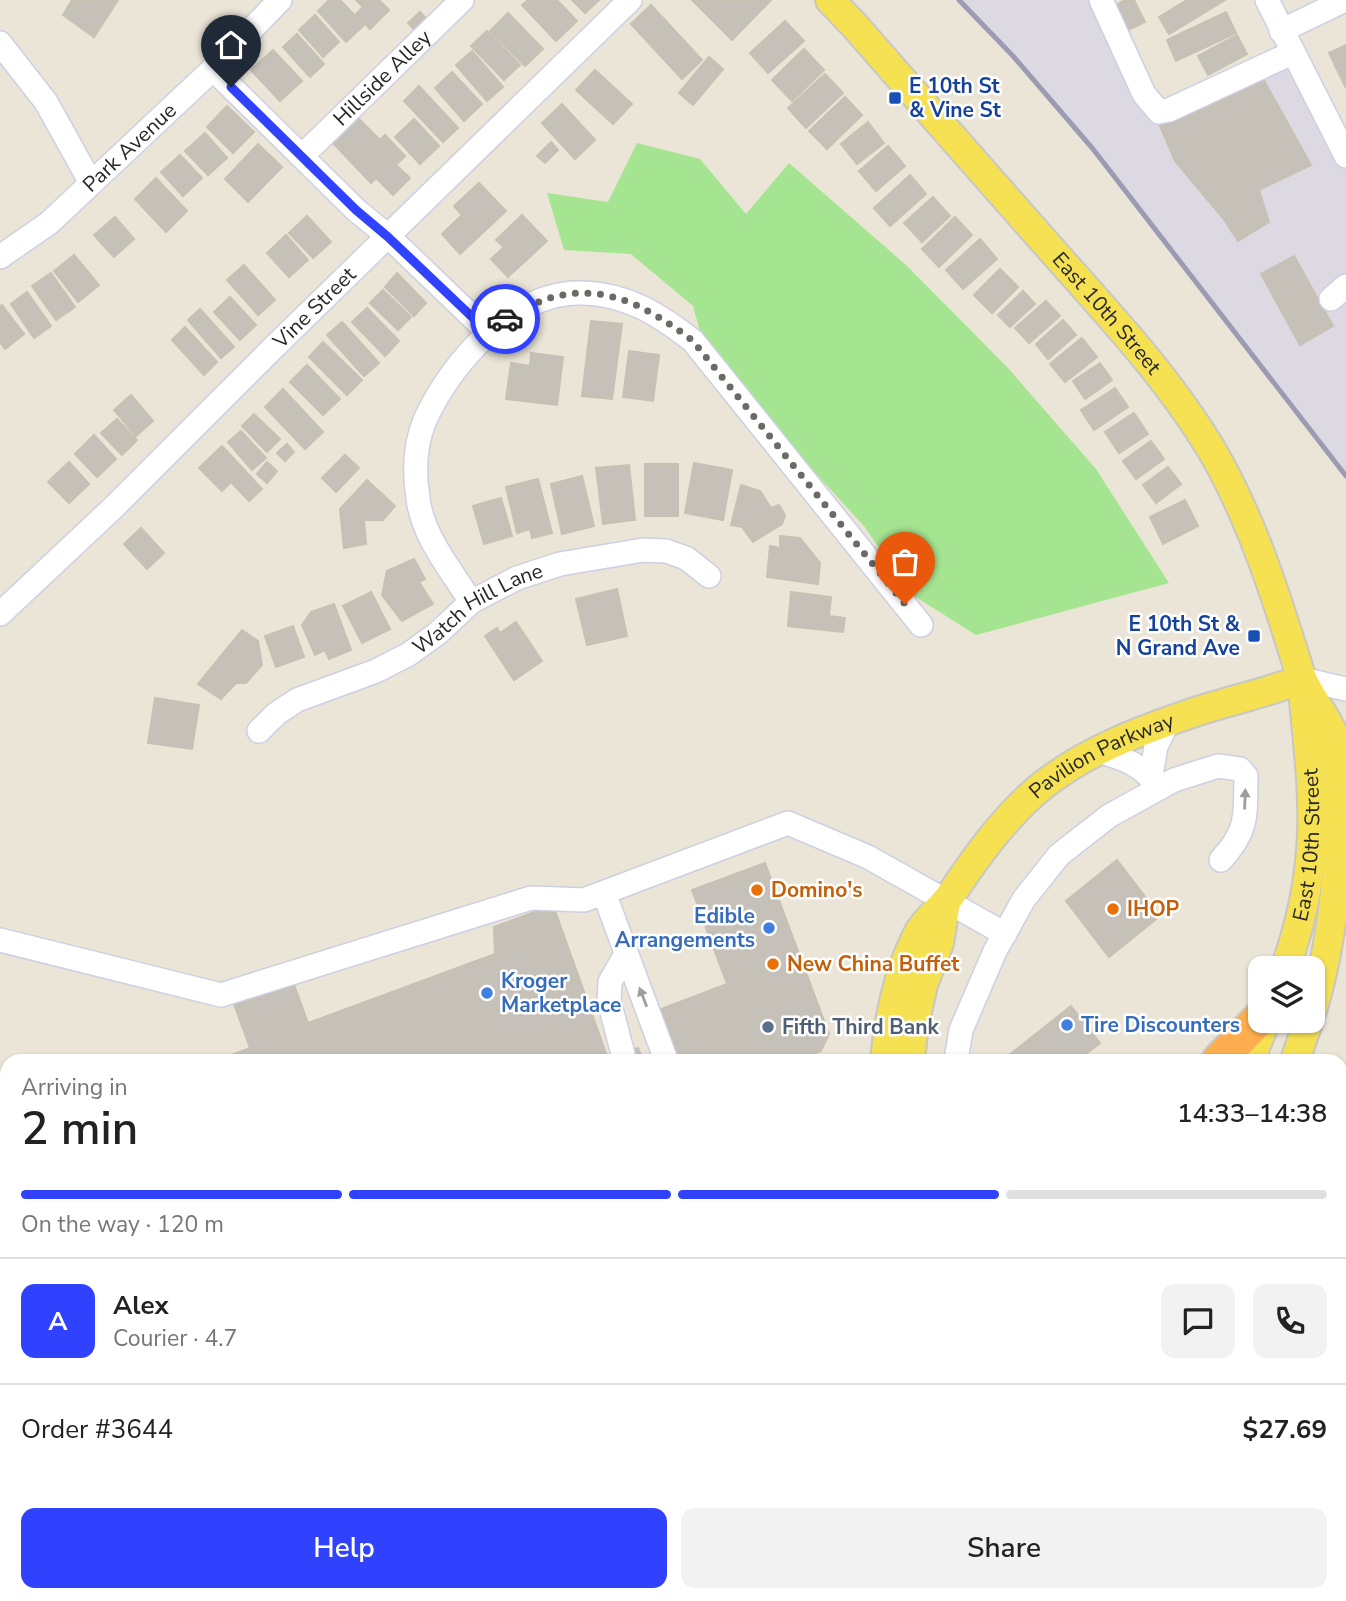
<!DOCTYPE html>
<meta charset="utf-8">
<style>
:root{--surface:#fff;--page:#f2f2f2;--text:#222;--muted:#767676;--line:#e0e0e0;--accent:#3142ff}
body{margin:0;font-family:"Nunito Sans",sans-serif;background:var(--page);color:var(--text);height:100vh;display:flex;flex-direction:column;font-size:26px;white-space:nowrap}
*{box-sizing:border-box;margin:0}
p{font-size:23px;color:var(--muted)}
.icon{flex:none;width:38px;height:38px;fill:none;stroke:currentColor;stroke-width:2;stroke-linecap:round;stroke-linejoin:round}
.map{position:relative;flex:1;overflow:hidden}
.sheet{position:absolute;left:0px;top:1054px;width:1348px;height:548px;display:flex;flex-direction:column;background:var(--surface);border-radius:21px 21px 0 0;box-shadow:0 2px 5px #0004}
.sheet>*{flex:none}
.controls{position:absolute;left:1248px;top:956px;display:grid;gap:14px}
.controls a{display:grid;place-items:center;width:77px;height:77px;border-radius:14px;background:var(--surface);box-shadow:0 2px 5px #0004;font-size:35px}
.pin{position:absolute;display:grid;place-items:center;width:60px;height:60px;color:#fff;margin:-72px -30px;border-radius:50% 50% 50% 0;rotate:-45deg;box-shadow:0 0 7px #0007}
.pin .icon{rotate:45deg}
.courier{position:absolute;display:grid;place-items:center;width:70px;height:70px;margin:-35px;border:5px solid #3142ff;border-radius:50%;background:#fff;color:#222;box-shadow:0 2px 9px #0007}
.head em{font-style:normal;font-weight:600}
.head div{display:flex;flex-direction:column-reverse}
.head{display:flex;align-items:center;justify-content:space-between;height:119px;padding:0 21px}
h1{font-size:46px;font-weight:600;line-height:52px}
.bar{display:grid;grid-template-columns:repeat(4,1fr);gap:10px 7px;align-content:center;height:84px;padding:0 21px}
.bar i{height:9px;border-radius:5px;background:var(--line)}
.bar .active{background:var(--accent)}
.bar p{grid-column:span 4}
.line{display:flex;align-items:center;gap:18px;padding:0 21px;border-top:2px solid var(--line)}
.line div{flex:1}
.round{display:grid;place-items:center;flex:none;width:74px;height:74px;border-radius:14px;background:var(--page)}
.cta{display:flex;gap:14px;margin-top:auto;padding:14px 21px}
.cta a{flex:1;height:80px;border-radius:14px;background:var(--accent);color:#fff;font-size:28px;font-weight:600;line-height:80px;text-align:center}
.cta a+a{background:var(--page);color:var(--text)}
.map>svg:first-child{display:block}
</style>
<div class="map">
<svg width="1346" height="1601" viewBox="0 0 1346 1601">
<rect width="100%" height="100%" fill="#ebe5d8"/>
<path fill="#ddd9e3" d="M959 0H1101L1155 109 1292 53 1346 156V476L1093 149 1013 56Z"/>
<g fill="#a5e591">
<path d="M637 143 700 159 746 214 789 163 906 265 1008 368 1096 469 1169 583 976 635 911 594 864 526 706 354 693 306 631 254 564 250 547 193 608 202Z"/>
<path d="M1346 1208V1305L1341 1309V1210Z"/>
<path d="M1346 1442V1594L1341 1601H1093L1105 1594H1340V1447Z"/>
<path d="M550 1594H808L788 1601H540Z"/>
</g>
<g fill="#c6c1b8" stroke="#c6c1b2" stroke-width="2">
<path d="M72 0H118L94 37 63 15Z"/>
<path d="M329 0H340L364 25 346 42 318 11Z"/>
<path d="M356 0H379L389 10 370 29 356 14 363 7Z"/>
<path d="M528 0H557L577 21 556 41 522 5Z"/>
<path d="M572 0H599L585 13Z"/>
<path d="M692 0H771L732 40Z"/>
<path d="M1125 0H1134L1145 22 1128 30 1116 5Z"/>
<path d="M1187 0H1225L1169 34 1159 17Z"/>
<path d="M651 5 702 60 682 79 631 24Z"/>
<path d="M420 12 429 22 417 33 408 23Z"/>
<path d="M1226 12 1236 33 1176 61 1167 40Z"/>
<path d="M508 13 543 49 525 66 490 31Z"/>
<path d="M315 15 339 42 323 57 299 30Z"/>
<path d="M785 21 804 41 768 73 750 53Z"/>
<path d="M487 31 520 65 504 80 471 46Z"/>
<path d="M297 34 324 64 310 77 283 47Z"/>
<path d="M1237 35 1247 54 1208 75 1198 56Z"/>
<path d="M1346 45V88L1329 53Z"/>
<path d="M804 49 824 70 792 101 772 80Z"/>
<path d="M273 50 302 81 280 101 251 70Z"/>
<path d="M472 51 503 87 487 101 456 65Z"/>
<path d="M709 57 723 69 693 105 679 93Z"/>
<path d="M595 70 632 104 613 124 576 90Z"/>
<path d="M452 72 482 104 464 121 435 88Z"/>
<path d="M825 74 843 93 806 128 788 108Z"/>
<path d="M1262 77 1311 165 1259 190 1269 222 1238 241 1223 218 1175 161 1158 121Z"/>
<path d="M419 86 458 128 443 142 404 101Z"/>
<path d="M845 97 862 115 827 149 809 131Z"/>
<path d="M562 104 595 140 575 159 542 123Z"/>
<path d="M227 106 254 132 233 153 207 127Z"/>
<path d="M358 118 380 140 385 135 405 156 396 165 410 178 393 195 376 178 371 183 333 143Z"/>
<path d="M414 119 439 146 420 164 395 137Z"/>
<path d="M868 122 884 143 857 164 841 144Z"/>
<path d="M205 133 227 158 208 175 185 151Z"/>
<path d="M551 142 558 150 545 163 537 156Z"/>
<path d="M258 144 282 167 248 202 225 179Z"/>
<path d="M888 146 905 166 876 191 859 171Z"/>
<path d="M180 155 202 178 183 196 161 172Z"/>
<path d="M910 175 926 194 890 226 874 208Z"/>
<path d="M156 178 187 211 166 232 135 199Z"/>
<path d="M479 183 506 211 460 254 442 234 462 215 454 206Z"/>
<path d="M933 197 950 216 922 242 904 223Z"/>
<path d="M522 215 547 241 508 277 491 259 504 247 496 240Z"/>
<path d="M307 216 331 242 313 258 289 233Z"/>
<path d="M115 217 134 239 114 257 94 235Z"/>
<path d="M955 217 972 235 939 267 922 249Z"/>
<path d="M286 235 308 260 289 277 267 253Z"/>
<path d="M980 239 997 259 963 289 946 270Z"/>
<path d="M74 255 99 285 78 302 54 271Z"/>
<path d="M1294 256 1333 326 1300 345 1261 274Z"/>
<path d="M244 265 275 300 258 315 227 280Z"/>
<path d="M1000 269 1018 287 992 313 974 295Z"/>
<path d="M51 273 75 307 56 320 32 286Z"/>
<path d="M397 273 426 303 414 316 385 287Z"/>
<path d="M383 290 411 317 398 330 370 303Z"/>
<path d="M1023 291 1035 304 1010 327 998 315Z"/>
<path d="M27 292 51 326 34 338 11 304Z"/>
<path d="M230 297 256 325 240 340 214 312Z"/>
<path d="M1046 301 1060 316 1029 343 1015 328Z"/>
<path d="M2 305 24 334 5 349 0 342V307Z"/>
<path d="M367 308 399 341 385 356 352 322Z"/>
<path d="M200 309 234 347 221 358 188 320Z"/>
<path d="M1063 320 1076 335 1048 359 1036 344Z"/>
<path d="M591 321 622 324 612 399 582 396Z"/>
<path d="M342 322 379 363 364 376 327 335Z"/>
<path d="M185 327 217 362 204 375 172 340Z"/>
<path d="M1082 338 1097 357 1065 382 1050 364Z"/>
<path d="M323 342 362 380 347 395 309 357Z"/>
<path d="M629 351 659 355 653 401 623 397Z"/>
<path d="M531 353 563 357 557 405 506 399 511 363 530 366Z"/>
<path d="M1100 363 1112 380 1085 399 1073 381Z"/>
<path d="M307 365 340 399 323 415 290 382Z"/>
<path d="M1115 388 1128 407 1094 430 1081 410Z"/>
<path d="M283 389 323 432 305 449 265 407Z"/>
<path d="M131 395 153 421 136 436 114 410Z"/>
<path d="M1134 413 1148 434 1119 453 1105 432Z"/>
<path d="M254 414 280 439 267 452 242 426Z"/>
<path d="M117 419 137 440 122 455 101 433Z"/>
<path d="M241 431 266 458 252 470 228 442Z"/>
<path d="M94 435 116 459 97 477 75 454Z"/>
<path d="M1151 441 1164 459 1136 479 1123 461Z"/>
<path d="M287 444 294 452 285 461 277 453Z"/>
<path d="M222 446 262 489 249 501 231 482 222 491 199 468Z"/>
<path d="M345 455 359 468 336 492 322 478Z"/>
<path d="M69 462 89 484 69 503 48 482Z"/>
<path d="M267 462 277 471 267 483 257 474Z"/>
<path d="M694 463 732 470 723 520 685 513Z"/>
<rect x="645" y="464" width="33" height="52"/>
<path d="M629 465 635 520 603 524 596 468Z"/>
<path d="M1168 467 1181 484 1156 503 1143 485Z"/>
<path d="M582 476 594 526 562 534 551 484Z"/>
<path d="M538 479 552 533 532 538 530 529 517 533 506 487Z"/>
<path d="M367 480 395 506 383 520H364L366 544 344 548 340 509Z"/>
<path d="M741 485 760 491 771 508 779 505 785 515 782 524 753 542 742 527 731 525Z"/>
<path d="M501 498 512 536 484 544 473 506Z"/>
<path d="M1185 500 1198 526 1163 544 1150 517Z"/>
<path d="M141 528 164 553 147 569 124 544Z"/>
<path d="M780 536 800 538 820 563 818 584 767 577 770 546 780 548Z"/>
<path d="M414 559 425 579 419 582 433 604 402 621 382 595 387 571Z"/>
<path d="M617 589 627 636 587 645 576 599Z"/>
<path d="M371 592 390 629 362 643 343 606Z"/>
<path d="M791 592 831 597 829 616 845 618 843 632 788 626Z"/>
<path d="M334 604 351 650 329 659 325 650 315 655 302 625 311 612Z"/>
<path d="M516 622 542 661 514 680 485 636 497 628 500 633Z"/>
<path d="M293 626 304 657 276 667 265 636Z"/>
<path d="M242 630 258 641 262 665 246 683H236L221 699 198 684Z"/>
<path d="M155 698 199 705 192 749 148 743Z"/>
<path d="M1117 860 1160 916 1109 957 1066 901Z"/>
<path d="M765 863 829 1034 821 1051 797 1060H680L661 1009 727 984 692 890Z"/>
<path d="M553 905 608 1059 638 1048 643 1060H218L250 1048 234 1004 293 982 308 1023 495 954 494 927Z"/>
<path d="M1071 1006 1100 1043 1078 1060H1003Z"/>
<path d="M0 1078 7 1079V1261L0 1260Z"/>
<path d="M7 1565V1594H73L74 1601H0V1566Z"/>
</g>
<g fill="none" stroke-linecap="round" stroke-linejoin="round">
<defs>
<g id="minor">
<path d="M1101 0 1144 94 1159 112 1169 110 1292 53"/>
<path d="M1267 0 1346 156"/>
<path d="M1281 31 1345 0"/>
<path d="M0 43 46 102 91 183"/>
<path d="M213 69 356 210 389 237 489 333"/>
<path id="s1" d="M302 156 462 0"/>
<path id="s2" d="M0 257 49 223 213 69 280 0"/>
<path d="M1331 299 1346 286"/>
<path d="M471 602C452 571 422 536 418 498 414 473 415 444 425 420 451 362 515 290 583 293 627 294 660 315 693 341L921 625"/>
<path id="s3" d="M0 614 115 506 273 348 630 0"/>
<path d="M1302 679 1346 689"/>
<path id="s4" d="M259 731 276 714 297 700 376 671 409 654 438 633 471 602 517 578 560 564 643 550 666 551 686 558 709 576"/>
<path d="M1097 751C1123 758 1145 765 1158 789"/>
<path d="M1151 776 1156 746 1168 722"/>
<path d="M604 893 666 1060"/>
<path d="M0 940 221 995 531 898 584 900 788 823 868 857 1005 934"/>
<path d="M623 1054 609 1001 610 982 626 954"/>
<path d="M956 1060 961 1030 995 951 1024 899 1059 855 1109 816 1174 780 1218 766 1240 769 1246 776C1245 816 1249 829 1221 860"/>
<path d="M0 1286 7 1287"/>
<path d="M110 1594 112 1601"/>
<path d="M209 1601 227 1594"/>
</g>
<g id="major">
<path id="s5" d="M830 0 855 26C922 103 989 179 1057 256 1112 318 1171 381 1214 454 1253 522 1277 599 1300 673 1308 697 1328 716 1335 739 1346 820 1336 932 1312 1011"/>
<path id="s6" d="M1285 968C1301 925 1310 880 1312 835 1314 787 1307 737 1303 689"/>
<path id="s7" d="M885 1060C889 1018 898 971 919 932 926 919 941 909 950 896 976 857 1006 815 1042 786 1087 750 1142 730 1195 712 1231 700 1267 693 1302 679"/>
<path d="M910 1060 914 1025 923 985 939 943 946 901"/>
<path d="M1250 1060 1266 1020"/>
<path d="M1295 1060 1309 1020"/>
<path d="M345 1601 356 1594"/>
<path d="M389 1601 402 1594"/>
</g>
<g id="highway">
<path d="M1219 1060 1260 1018"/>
<path d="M1340 1189 1346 1187"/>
<path d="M1340 1339 1346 1335"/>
<path d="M1340 1406 1346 1402"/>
<path d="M519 1601 528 1594"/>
<path d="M871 1601 887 1594"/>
<path d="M1021 1601 1033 1594"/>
</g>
</defs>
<use href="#minor" stroke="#cdcfe2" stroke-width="26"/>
<use href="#major" stroke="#c7c7c7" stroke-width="32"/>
<use href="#highway" stroke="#c7c7c7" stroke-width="37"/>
<use href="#minor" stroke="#fff" stroke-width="23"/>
<use href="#major" stroke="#f6e152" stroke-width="28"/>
<use href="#highway" stroke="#ffae4f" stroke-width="33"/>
<path stroke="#9b9cb3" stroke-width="5" d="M959 0 1013 56 1093 149 1346 476"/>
</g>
<defs><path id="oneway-solid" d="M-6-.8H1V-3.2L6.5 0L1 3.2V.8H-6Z" transform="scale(1.75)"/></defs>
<g fill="#9e9e9e">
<use href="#oneway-solid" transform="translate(1245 799) rotate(-88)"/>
<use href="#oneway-solid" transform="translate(643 997) rotate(-111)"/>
</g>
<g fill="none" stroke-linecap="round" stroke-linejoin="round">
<path stroke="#6c6a65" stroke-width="7" stroke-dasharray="0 12.6" d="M505 319C514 312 524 308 534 304 595 277 645 304 693 341L905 604"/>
<path stroke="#3142ff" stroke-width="9" d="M231 87 356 210 388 237 489 333 505 319"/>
</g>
<g fill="#1a4fb4" stroke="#fff" stroke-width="2.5">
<rect x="888" y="91" width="14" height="14" rx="3.5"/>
<rect x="1247" y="629" width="14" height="14" rx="3.5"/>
</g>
<g fill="#e8710a" stroke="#fff" stroke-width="2.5">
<circle cx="757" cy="890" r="7"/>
<circle cx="1113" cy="909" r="7"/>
<circle cx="773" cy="964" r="7"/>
</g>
<g fill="#3f7fe0" stroke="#fff" stroke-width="2.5">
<circle cx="769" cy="928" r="7"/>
<circle cx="487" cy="993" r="7"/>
<circle cx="1067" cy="1025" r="7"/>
</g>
<circle fill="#5c6f8a" stroke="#fff" stroke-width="2.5" cx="768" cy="1027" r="7"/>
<g text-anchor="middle" stroke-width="5" stroke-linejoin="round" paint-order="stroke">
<g font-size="21" fill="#272727" stroke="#fff">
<text dy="7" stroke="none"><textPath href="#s1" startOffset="112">Hillside Alley</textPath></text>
<text dy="7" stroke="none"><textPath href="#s2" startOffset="170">Park Avenue</textPath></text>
<text dy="7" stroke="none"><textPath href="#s3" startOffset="439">Vine Street</textPath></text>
<text dy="7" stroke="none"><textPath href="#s5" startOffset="418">East 10th Street</textPath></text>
<text dy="7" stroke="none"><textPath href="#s4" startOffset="254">Watch Hill Lane</textPath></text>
<text dy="7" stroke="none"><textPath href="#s7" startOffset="392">Pavilion Parkway</textPath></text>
<text dy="7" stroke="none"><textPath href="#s6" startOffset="126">East 10th Street</textPath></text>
</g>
<g font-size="21" font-weight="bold" fill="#164399" stroke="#fff" text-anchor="start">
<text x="909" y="93">E 10th St<tspan x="909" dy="24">&amp; Vine St</tspan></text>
<text x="1240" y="631" text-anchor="end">E 10th St &amp;<tspan x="1240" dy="24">N Grand Ave</tspan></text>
</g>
<g font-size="21" font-weight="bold" fill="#c56008" stroke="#fff" text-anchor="start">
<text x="771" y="897">Domino's</text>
<text x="1127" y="916">IHOP</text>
<text x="787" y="971">New China Buffet</text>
</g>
<g font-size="21" font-weight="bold" fill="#366cbe" stroke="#fff" text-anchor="start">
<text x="755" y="923" text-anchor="end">Edible<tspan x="755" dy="24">Arrangements</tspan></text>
<text x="501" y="988">Kroger<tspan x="501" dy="24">Marketplace</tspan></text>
<text x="1081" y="1032">Tire Discounters</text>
</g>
<g font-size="21" font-weight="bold" fill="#4e5e75" stroke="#fff" text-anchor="start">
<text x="782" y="1034">Fifth Third Bank</text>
</g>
</g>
</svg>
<div class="controls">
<a><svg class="icon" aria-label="layers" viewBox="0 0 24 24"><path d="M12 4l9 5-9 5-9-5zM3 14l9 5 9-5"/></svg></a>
</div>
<div class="pin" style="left:905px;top:604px;background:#ea580c"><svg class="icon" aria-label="bag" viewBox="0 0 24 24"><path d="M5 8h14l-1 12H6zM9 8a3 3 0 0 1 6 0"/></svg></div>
<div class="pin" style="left:231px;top:87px;background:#1f2937"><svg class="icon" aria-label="home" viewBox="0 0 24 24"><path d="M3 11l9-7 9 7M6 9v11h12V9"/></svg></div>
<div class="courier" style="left:505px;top:319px"><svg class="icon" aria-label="car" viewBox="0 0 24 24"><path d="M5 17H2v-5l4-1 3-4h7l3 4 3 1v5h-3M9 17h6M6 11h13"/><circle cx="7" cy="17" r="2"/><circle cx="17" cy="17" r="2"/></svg></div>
<section class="sheet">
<div class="head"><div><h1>2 min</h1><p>Arriving in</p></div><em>14:33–14:38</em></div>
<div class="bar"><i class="active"></i><i class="active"></i><i class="active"></i><i></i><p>On the way · 120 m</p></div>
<div class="line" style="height:126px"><b class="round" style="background:var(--accent);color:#fff">A</b><div><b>Alex</b><p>Courier · 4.7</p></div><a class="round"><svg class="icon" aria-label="chat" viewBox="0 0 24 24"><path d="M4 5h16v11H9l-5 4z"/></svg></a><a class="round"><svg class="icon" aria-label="phone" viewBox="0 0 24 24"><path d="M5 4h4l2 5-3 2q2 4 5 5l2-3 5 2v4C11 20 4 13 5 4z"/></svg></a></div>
<div class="line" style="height:91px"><div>Order #3644</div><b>$27.69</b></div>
<div class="cta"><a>Help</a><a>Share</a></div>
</section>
</div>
